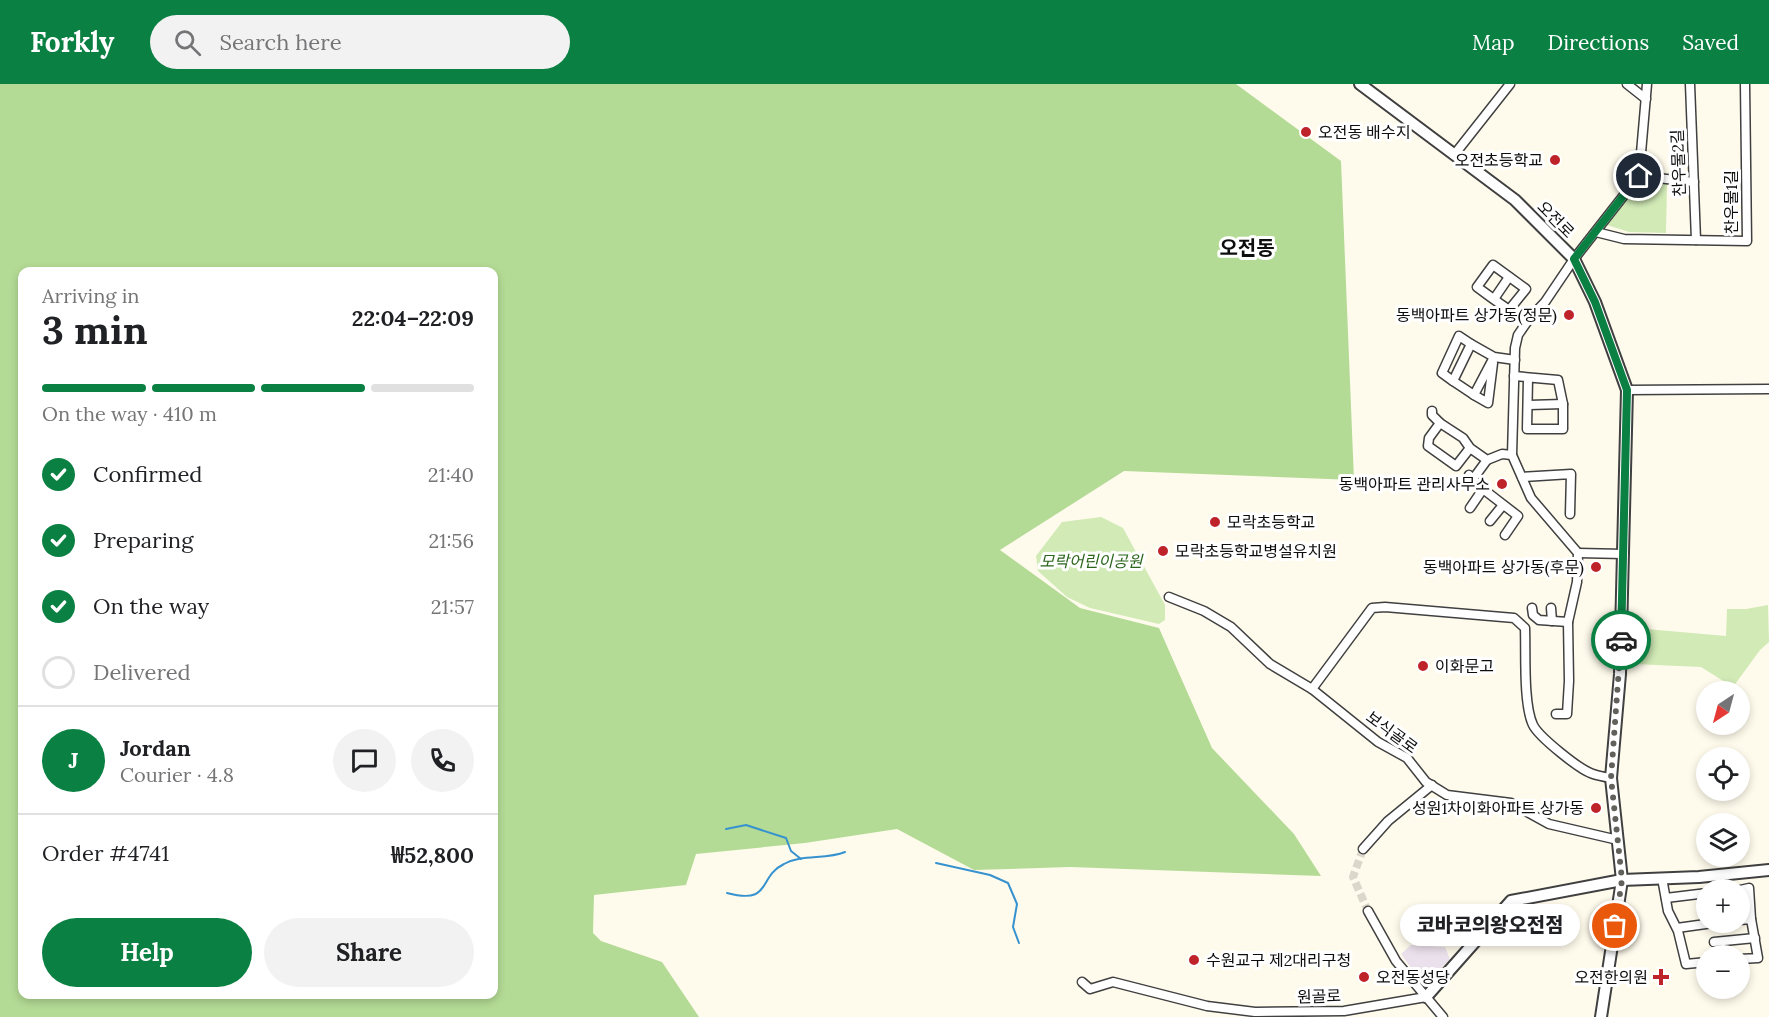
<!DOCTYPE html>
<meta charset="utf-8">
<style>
:root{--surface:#fff;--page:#f2f2f2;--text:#202124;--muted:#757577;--line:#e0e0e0;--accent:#0b8043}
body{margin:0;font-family:Lora,"Noto Sans KR",serif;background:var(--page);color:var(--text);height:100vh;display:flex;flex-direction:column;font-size:22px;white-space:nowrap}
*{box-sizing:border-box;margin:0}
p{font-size:20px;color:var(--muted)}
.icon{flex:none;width:33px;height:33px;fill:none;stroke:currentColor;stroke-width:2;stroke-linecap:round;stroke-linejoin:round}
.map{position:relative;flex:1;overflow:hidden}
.panel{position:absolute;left:18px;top:183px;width:480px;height:732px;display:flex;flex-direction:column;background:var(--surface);border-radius:12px;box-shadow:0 3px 9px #0003}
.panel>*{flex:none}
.needle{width:39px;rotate:216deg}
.controls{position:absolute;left:1696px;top:597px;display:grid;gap:12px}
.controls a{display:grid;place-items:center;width:54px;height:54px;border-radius:50%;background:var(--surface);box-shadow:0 3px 9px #0003;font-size:30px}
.pin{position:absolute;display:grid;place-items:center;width:51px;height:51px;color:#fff;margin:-26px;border:3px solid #fff;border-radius:50%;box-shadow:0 2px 6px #0007}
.courier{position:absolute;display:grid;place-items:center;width:60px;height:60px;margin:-30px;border:4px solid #0b8043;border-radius:50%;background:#fff;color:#222;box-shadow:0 2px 8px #0007}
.bubble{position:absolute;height:42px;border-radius:21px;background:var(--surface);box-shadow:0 3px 9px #0003;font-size:20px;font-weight:800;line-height:42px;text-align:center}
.headline em{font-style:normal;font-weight:800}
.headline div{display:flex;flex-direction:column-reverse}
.headline{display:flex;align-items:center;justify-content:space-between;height:102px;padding:0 24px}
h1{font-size:39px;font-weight:800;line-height:45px}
.bar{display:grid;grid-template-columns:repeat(4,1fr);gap:9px 6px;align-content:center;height:72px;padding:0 24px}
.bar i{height:8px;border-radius:4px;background:var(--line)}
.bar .on{background:var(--accent)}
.bar p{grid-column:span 4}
.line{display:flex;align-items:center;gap:15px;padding:0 24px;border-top:2px solid var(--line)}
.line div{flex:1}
.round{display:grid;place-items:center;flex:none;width:63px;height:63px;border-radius:32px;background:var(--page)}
ol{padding:0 24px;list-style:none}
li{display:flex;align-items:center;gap:18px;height:66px}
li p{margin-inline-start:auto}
li .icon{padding:6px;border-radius:50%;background:var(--accent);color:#fff;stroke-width:4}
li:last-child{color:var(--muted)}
li i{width:33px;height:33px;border:3px solid var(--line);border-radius:50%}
.primary-button{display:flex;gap:12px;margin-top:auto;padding:12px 24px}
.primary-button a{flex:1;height:69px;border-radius:36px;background:var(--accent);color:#fff;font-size:24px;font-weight:800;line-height:69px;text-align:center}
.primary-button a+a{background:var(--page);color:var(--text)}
header{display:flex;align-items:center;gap:36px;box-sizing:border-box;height:84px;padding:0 30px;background:var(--accent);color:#fff}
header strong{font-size:28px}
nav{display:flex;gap:33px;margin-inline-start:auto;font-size:21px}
.search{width:420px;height:54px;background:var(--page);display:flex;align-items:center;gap:15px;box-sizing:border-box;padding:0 21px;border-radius:33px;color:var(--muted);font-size:22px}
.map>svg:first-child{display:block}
</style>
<header>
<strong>Forkly</strong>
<div class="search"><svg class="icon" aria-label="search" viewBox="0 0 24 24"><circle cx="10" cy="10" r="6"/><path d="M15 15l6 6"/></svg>Search here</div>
<nav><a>Map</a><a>Directions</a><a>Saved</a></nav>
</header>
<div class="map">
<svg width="1769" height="933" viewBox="0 0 1769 933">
<rect width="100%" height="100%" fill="#fffbec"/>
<path fill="#ebe1ec" d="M1411 861 1445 863 1450 875 1430 896 1418 894 1401 870Z"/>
<g fill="#d1eab6">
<path d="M1642 95 1667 99 1666 149 1629 148 1607 141Z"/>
<path d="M1101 433 1123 444 1165 521V536L1159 540 1090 524 1067 513 1038 487 1036 472 1062 438Z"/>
<path d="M1768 521 1769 558 1760 566 1733 603 1701 583 1634 580 1635 544 1726 552 1727 525H1746Z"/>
</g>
<path fill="#b4db95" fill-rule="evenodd" d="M0 0H1236L1341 77 1354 396 1124 387 1000 466 1080 524 1159 544 1212 664 1294 750 1321 792 1070 783 974 786 897 745 805 759 696 770 686 801 594 811 593 849 601 857 662 878 699 933H0ZM22 188H494V910H22Z"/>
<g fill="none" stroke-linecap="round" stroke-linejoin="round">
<g stroke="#3692cf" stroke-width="2">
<path d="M726 745 746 741 786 754 791 767 801 775"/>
<path d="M936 779 990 791 1008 799 1017 820 1013 843 1019 859"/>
<path d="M727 809C773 821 757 793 784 780 802 770 826 776 845 768"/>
</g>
<path stroke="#dbd7cb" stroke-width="8" stroke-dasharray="8 4" stroke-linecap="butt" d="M1363 765 1353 793 1368 827"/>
<defs>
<g id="minor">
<path d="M1627 0 1646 15"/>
<path d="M1690 0 1696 156"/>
<path d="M1454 71 1510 0"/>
<path d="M1639 92 1694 98"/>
<path d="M1596 148 1624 155 1747 157 1745 0"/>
<path d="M1494 215 1509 193"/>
<path d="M1509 226 1526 205 1493 181 1477 203C1493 215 1510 227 1527 238"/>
<path d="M1494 273 1474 311 1453 297 1471 260 1494 273 1515 276"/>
<path d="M1514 292 1558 296 1563 320V345H1527L1528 294"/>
<path d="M1453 297 1442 289 1459 252 1471 260"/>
<path d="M1627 306 1769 305"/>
<path d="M1474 311 1488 319 1493 279"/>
<path d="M1529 321 1563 320"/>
<path d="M1432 327V331L1440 339"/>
<path d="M1470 364 1456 382 1428 362 1429 354 1440 339 1463 354 1470 364 1487 376 1502 370 1512 371"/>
<path d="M1469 391 1483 405 1518 432 1505 451"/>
<path d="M1522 393 1571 390 1570 430"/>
<path d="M1473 395 1487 376"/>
<path d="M1470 424 1483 405"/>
<path d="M1490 437 1503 421"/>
<path d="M1578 469 1624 470"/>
<path d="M1169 513 1204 527 1231 543 1270 580 1312 605 1378 658 1407 674 1426 698 1447 711 1511 719 1549 740 1618 756"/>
<path d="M1532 524 1533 531 1539 536 1568 538"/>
<path d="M1551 524 1552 537"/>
<path d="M1312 605 1372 524 1385 523 1514 534 1525 544C1526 568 1523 620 1533 641 1539 653 1580 686 1593 690 1599 692 1605 693 1611 694"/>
<path d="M1556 630H1567L1569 597 1568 538 1577 498 1578 469 1531 414 1512 371 1515 264 1518 251 1529 235 1545 218 1574 175 1639 92 1647 0"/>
<path d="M1363 765 1388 737 1432 701"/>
<path d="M1662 794 1668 827 1678 847 1686 880 1707 878"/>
<path d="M1740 806 1749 804 1751 835"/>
<path d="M1666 814 1707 809"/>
<path d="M1368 827 1396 877 1443 933"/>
<path d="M1740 836 1751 835 1758 874 1740 875"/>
<path d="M1677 844 1720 838"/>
<path d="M1714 858 1755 854"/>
<path d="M1082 898 1090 905 1113 898 1207 922 1255 928 1344 927 1426 913"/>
</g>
<g id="tertiary">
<path d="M1360 0 1515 116 1574 175 1595 218 1627 306 1620 590 1611 694 1622 796 1601 933"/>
<path d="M1426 913 1511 817 1622 796 1699 793 1769 786"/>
</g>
</defs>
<use href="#minor" stroke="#404040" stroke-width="11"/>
<use href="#tertiary" stroke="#404040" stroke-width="14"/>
<use href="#minor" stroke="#fff" stroke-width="8"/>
<use href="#tertiary" stroke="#fff" stroke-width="10"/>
</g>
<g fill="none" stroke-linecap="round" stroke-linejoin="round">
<path stroke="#62605b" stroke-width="6" stroke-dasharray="0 10.8" d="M1615 842 1622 796 1611 694 1621 556"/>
<path stroke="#0b8043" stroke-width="8" d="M1621 556 1627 306 1595 218 1574 175 1639 92"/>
</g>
<g fill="#bf232a" stroke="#fff" stroke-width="2">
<circle cx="1306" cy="48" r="6"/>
<circle cx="1555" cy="76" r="6"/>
<circle cx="1569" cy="231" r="6"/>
<circle cx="1502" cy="400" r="6"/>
<circle cx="1215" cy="438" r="6"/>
<circle cx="1163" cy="467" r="6"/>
<circle cx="1596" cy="483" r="6"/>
<circle cx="1423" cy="582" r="6"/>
<circle cx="1596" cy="724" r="6"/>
<circle cx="1194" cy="876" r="6"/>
<circle cx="1364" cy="893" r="6"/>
<path d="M1658 884h6v6h6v6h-6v6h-6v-6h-6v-6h6z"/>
</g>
<g text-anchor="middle" stroke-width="6" stroke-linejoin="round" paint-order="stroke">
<g font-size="16" fill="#0d0d0d" stroke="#fff" text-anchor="start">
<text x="1318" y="54">오전동 배수지</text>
<text x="1543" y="82" text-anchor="end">오전초등학교</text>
<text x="1557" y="237" text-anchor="end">동백아파트 상가동(정문)</text>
<text x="1490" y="406" text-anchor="end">동백아파트 관리사무소</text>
<text x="1227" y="444">모락초등학교</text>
<text x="1175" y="473">모락초등학교병설유치원</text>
<text x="1584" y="489" text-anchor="end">동백아파트 상가동(후문)</text>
<text x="1435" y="588">이화문고</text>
<text x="1584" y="730" text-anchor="end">성원1차이화아파트 상가동</text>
<text x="1206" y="882">수원교구 제2대리구청</text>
<text x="1376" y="899">오전동성당</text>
<text x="1648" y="899" text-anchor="end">오전한의원</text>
</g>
<g font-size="16" fill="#0d0d0d" stroke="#fff">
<text transform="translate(1678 79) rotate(-92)" y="6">찬우물2길</text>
<text transform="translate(1731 118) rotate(-90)" y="6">찬우물1길</text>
<text transform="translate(1556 135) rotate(45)" y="6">오전로</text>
<text transform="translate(1392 648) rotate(36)" y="6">보식골로</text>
<text transform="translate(1319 912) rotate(-2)" y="6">원골로</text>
</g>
<g font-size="16" font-style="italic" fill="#2b651c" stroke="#fff">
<text x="1091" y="483">모락어린이공원</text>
</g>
<g font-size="20" font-weight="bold" fill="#0d0d0d" stroke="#fff">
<text x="1247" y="171">오전동</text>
</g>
</g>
</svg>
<div class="controls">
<a><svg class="needle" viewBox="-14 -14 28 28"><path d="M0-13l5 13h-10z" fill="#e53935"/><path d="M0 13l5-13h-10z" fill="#757577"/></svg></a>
<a><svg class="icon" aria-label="locate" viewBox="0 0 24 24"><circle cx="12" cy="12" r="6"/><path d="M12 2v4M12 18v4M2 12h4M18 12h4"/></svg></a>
<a><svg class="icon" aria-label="layers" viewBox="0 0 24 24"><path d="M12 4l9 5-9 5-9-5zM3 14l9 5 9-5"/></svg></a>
<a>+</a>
<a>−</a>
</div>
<div class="pin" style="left:1615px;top:842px;background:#ea580c"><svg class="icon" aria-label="bag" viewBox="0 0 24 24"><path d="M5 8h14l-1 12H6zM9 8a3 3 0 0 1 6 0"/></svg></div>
<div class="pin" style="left:1639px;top:92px;background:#1f2937"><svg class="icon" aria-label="home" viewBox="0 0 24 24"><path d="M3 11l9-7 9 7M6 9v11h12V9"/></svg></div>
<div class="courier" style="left:1621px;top:556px"><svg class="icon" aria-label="car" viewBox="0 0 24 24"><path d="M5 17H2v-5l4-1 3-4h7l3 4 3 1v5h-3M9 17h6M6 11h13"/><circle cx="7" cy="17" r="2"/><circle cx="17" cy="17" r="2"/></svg></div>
<div class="bubble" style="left:1400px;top:820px;width:180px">코바코의왕오전점</div>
<section class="panel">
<div class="headline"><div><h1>3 min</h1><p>Arriving in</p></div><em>22:04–22:09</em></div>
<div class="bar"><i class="on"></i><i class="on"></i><i class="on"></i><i></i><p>On the way · 410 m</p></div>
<ol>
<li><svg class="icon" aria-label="check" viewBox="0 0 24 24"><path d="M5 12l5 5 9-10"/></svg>Confirmed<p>21:40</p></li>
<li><svg class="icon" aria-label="check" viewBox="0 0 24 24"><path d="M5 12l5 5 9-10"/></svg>Preparing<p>21:56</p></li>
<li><svg class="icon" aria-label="check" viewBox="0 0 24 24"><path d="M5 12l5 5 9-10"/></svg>On the way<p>21:57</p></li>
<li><i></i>Delivered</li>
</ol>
<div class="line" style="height:108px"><b class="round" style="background:var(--accent);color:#fff">J</b><div><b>Jordan</b><p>Courier · 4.8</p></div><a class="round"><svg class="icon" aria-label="chat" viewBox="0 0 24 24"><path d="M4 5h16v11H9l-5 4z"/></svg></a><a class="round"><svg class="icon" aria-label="phone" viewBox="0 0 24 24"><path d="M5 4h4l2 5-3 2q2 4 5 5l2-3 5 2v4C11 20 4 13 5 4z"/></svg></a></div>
<div class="line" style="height:78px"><div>Order #4741</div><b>₩52,800</b></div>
<div class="primary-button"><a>Help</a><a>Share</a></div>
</section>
</div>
